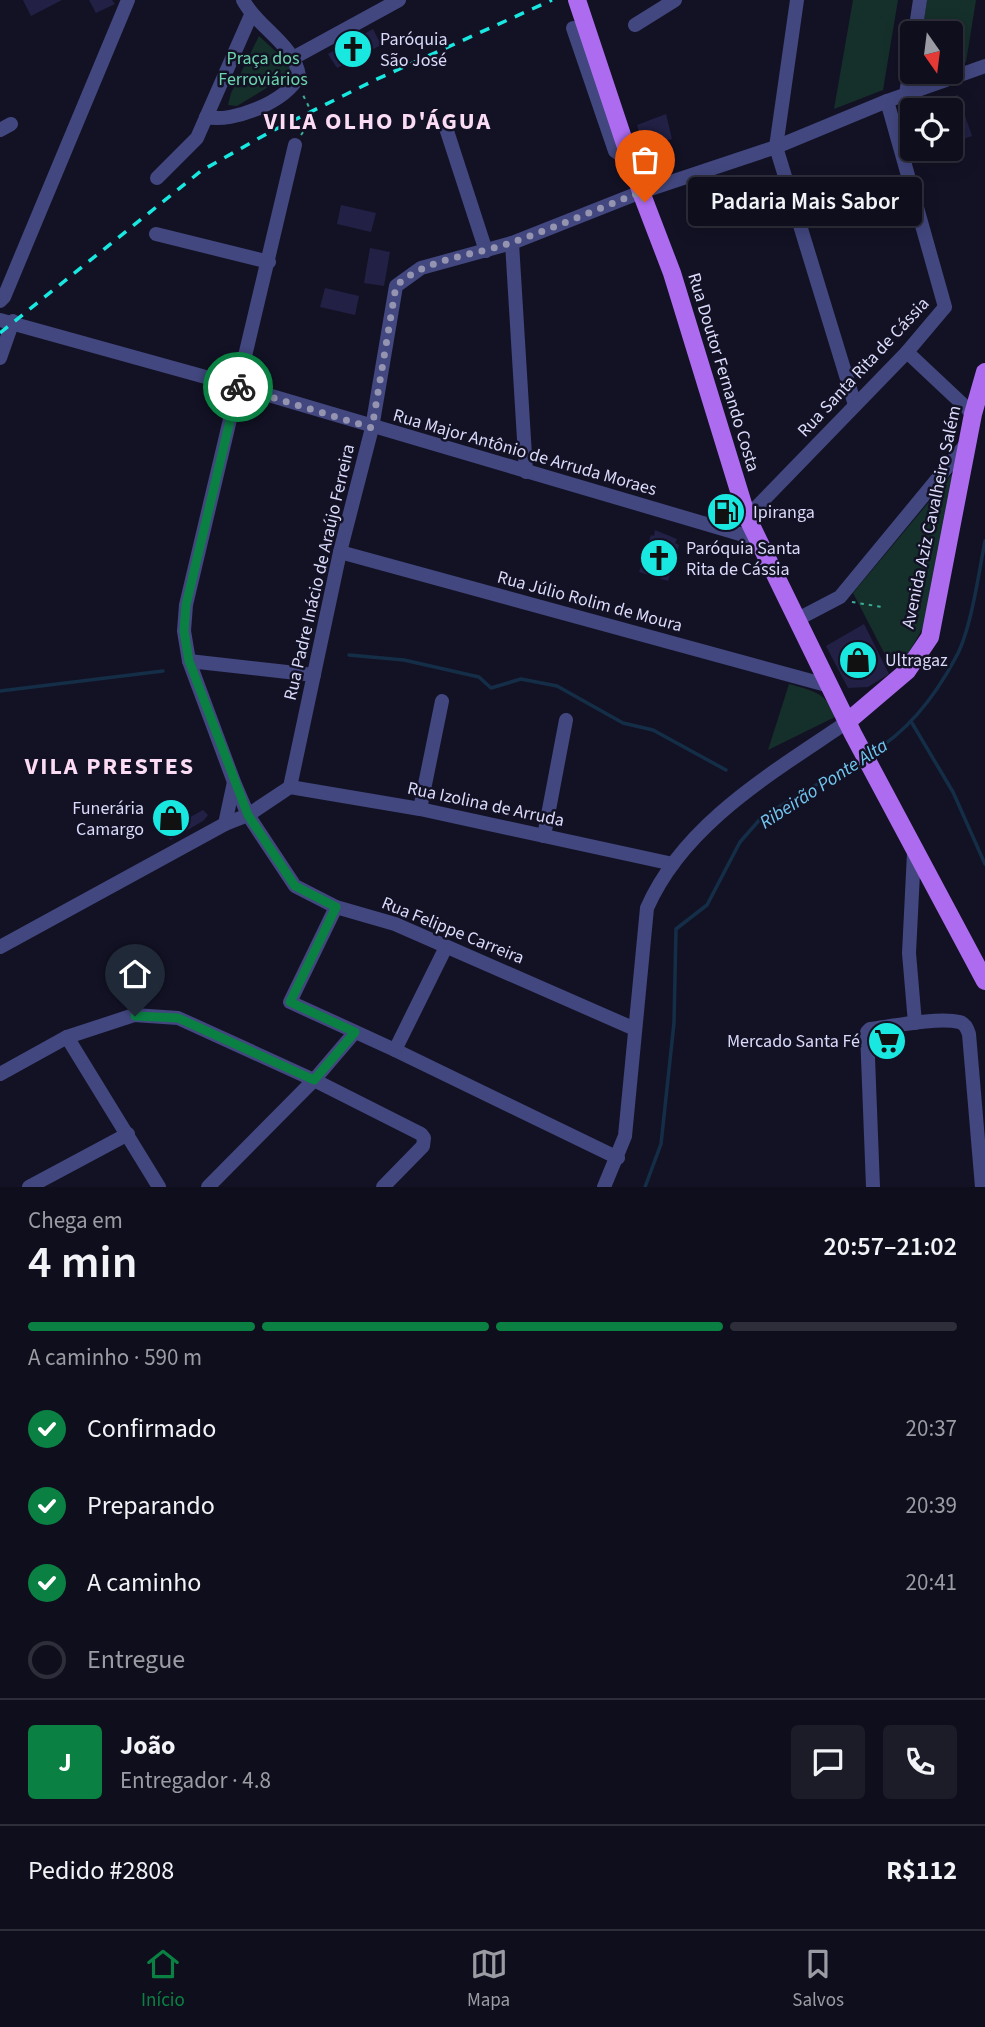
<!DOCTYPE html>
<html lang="pt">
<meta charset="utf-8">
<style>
:root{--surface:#0e0e1c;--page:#1c1c29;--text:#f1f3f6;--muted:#9b9ca3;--line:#2e2e3b;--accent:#0b8043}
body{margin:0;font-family:"Source Sans 3",sans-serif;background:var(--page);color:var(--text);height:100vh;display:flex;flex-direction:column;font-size:26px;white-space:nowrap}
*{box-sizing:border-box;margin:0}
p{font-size:23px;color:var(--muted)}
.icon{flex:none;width:38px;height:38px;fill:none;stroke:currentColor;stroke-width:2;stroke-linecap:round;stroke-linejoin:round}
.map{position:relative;height:1187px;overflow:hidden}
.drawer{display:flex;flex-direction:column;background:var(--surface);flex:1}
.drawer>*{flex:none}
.needle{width:46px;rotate:166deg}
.controls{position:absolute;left:900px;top:21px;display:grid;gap:14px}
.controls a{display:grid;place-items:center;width:63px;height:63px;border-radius:7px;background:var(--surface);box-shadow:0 4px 18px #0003,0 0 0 2px var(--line);font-size:35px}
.pin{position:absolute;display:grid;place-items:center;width:60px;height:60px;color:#fff;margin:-72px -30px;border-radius:50% 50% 50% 0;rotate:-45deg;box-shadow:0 0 7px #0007}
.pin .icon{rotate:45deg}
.courier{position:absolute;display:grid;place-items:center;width:70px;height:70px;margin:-35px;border:5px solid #0b8043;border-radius:50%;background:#fff;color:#222;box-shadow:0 2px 9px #0007}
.bubble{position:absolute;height:49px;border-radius:7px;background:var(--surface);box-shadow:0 4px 18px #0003,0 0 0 2px var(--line);font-size:23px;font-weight:600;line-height:49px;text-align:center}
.overview em{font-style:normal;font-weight:600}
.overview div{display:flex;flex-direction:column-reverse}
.overview{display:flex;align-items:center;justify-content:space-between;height:119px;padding:0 28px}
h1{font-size:46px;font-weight:600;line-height:52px}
.bar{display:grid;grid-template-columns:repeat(4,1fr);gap:10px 7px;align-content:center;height:84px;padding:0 28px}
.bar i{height:9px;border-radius:5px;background:var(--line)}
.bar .selected{background:var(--accent)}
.bar p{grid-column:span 4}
.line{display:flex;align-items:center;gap:18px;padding:0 28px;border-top:2px solid var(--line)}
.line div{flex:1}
.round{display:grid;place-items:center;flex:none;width:74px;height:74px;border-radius:7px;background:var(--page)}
ol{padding:0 28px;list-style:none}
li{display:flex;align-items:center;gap:21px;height:77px}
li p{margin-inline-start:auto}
li .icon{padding:7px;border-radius:50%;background:var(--accent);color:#fff;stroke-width:4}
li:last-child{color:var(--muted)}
li i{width:38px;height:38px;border:4px solid var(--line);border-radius:50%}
.menu{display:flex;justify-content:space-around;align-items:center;height:98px;border-top:2px solid var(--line);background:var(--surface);font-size:19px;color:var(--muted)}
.menu a{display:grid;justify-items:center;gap:4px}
.menu .selected{color:var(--accent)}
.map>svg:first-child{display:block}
</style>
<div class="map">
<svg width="985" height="1187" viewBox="0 0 985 1187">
<rect width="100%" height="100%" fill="#131225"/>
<g fill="#152f2a">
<path d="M853 0H898L883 90 834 109Z"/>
<path d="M927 0H976L966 62 950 69V33H922Z"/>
<path d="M259 36 296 70 237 106 228 105 231 93Z"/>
<path d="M953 473 925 624 908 654 892 668 853 593Z"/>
<path d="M789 684C810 690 829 693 835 717L768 750Z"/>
</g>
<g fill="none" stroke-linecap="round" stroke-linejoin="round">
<g stroke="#142e47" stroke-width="3.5">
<path d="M349 655 404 660 479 677 491 688 521 679 557 686 623 723 653 730 726 770"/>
<path d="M0 691 163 671"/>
<path d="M912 723 953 792 985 864"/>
<path d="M870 754C907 732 936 695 956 657 971 630 979 572 985 541"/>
<path d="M645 1187 661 1144 674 1023 676 929 707 905 740 842 762 817 860 759"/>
</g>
</g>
<g fill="#222044">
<path d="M23 0H62L31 16Z"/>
<path d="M89 0H112L115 4 96 13Z"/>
<path d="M373 29 381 45 337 68 328 54Z"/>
<path d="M958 95 972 136 954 142 950 129V110H944L941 101Z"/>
<path d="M666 114 672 139 644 147 637 125Z"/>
<path d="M341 205 376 213 371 232 337 224Z"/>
<path d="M370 248 390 252 384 286 364 283Z"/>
<path d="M325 288 359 296 355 315 320 307Z"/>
<path d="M655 530 677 539 675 543 679 545 668 581 639 572 651 535 654 536Z"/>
<path d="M864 624 889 674 868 687 848 688 826 646Z"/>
<path d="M172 798 185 820 203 810 208 815 203 821 170 840 154 806Z"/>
</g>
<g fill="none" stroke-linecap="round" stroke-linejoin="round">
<g stroke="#3cad97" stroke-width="2" stroke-dasharray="3.5 5" stroke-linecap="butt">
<path d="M301 135 314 117 303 95"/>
<path d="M852 602 882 607"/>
</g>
<g stroke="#42477f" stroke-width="14">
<path d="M797 0 776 147 855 405"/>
<path d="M635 25 675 0"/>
<path d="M573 28 615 151 631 162"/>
<path d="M915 33 920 0"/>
<path d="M293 58 399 0"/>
<path d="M906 94 912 56"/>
<path d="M206 117C234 123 285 102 299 76 295 45 257 27 243 0"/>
<path d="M446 128 486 251"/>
<path d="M0 130 11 124"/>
<path d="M295 145 186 605 184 631 189 661 234 782 248 815 295 886 336 907 395 924 635 1029"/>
<path d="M157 178 197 138 251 15"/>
<path d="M156 234 269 262"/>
<path d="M512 243 526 472"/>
<path d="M0 301 4 297 128 0"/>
<path d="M0 320 238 386 757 539"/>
<path d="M907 352 973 414"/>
<path d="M0 358 13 321"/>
<path d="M747 517 907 352 945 307 887 101"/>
<path d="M340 552 830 686"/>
<path d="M796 620 840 597 967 443"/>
<path d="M189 661 314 675"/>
<path d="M290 787 420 809 673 864"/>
<path d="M420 809 442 701"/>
<path d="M225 824 234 782"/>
<path d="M544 836 566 720"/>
<path d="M914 853 909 953 915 1023"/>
<path d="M336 907 290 1002 395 1050 618 1158"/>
<path d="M0 947 225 824 248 815 290 787 340 552 372 428 396 286 421 268 512 243 641 192 776 147 887 101 985 66"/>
<path d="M67 1037 159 1187"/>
<path d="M395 1050 446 947"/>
<path d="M0 1074 67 1037 134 1015 178 1018 314 1080 421 1134 424 1138 423 1146 383 1187"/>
<path d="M29 1187 128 1134"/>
<path d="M208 1187 314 1080 355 1032"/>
<path d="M604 1187 625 1136 647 908C684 823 774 772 847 722"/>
<path d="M873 1187 867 1032 870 1029C893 1026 939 1017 959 1022 965 1023 967 1028 969 1034L982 1187"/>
</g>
<g stroke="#ad6cf0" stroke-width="18">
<path d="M577 0 641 192 672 273 747 517 853 734 985 981"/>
<path d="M847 722 907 671 930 637 973 414 985 372"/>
</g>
<path stroke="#19e8e1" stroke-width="3.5" stroke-dasharray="10 9" stroke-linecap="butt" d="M0 333 201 171 270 132 375 80 552 0"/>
</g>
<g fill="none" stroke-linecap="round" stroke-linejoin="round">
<path stroke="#9494b0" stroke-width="7" stroke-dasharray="0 12.6" d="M238 387 372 428 396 286C426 258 472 256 510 243 554 228 598 209 641 192L645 202"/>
<path stroke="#0b8043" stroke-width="9" d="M135 1016 178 1018 314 1080 355 1032 290 1002 336 907 295 886 248 815 189 661 184 631 186 605 238 387"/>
</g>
<defs>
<symbol id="church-disc" viewBox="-11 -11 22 22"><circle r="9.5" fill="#19e8e1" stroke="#131225"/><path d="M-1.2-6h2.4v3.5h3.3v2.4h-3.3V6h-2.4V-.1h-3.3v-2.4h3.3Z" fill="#111"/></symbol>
<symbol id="fuel-disc" viewBox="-11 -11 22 22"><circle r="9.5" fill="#19e8e1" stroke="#131225"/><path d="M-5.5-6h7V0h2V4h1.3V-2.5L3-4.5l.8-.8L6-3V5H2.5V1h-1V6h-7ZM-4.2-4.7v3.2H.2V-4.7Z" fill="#111"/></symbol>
<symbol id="shop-disc" viewBox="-11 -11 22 22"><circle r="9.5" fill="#19e8e1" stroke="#131225"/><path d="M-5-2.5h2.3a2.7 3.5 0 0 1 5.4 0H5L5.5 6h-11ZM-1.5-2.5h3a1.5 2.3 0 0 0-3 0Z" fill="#111"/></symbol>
<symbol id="supermarket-disc" viewBox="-11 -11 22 22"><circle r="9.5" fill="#19e8e1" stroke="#131225"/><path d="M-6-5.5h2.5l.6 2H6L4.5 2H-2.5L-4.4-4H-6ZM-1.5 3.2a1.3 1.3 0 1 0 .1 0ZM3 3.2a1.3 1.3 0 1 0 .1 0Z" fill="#111"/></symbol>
</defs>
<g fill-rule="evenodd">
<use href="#church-disc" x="331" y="27" width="44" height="44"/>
<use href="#fuel-disc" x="704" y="490" width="44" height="44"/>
<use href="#church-disc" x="637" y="536" width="44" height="44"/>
<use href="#shop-disc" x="836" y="638" width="44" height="44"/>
<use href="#shop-disc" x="149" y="796" width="44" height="44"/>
<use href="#supermarket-disc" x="865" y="1019" width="44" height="44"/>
</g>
<g text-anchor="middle" stroke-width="5" stroke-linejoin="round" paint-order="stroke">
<g font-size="18" fill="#dadafb" stroke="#131225" text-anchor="start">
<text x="380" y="45">Paróquia<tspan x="380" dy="21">São José</tspan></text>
<text x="753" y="518">Ipiranga</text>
<text x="686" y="554">Paróquia Santa<tspan x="686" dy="21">Rita de Cássia</tspan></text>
<text x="885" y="666">Ultragaz</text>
<text x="144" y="814" text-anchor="end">Funerária<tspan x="144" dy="21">Camargo</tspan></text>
<text x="860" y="1047" text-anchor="end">Mercado Santa Fé</text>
</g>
<g font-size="18" fill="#6cd5ad" stroke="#131225">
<text x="263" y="64">Praça dos<tspan x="263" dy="21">Ferroviários</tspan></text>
</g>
<g font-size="18" fill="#dadafb" stroke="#131225">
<text transform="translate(863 367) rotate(-47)" y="6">Rua Santa Rita de Cássia</text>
<text transform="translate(724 372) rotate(73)" y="6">Rua Doutor Fernando Costa</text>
<text transform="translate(525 452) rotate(16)" y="6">Rua Major Antônio de Arruda Moraes</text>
<text transform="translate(931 517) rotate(-78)" y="6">Avenida Aziz Cavalheiro Salém</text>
<text transform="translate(319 572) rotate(-77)" y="6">Rua Padre Inácio de Araújo Ferreira</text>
<text transform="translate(590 601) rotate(15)" y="6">Rua Júlio Rolim de Moura</text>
<text transform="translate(486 804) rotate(12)" y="6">Rua Izolina de Arruda</text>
<text transform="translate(453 930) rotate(22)" y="6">Rua Felippe Carreira</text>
</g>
<g font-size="19" font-style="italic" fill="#72c7f1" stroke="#131225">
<text transform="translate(823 783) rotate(-33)" y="7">Ribeirão Ponte Alta</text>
</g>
<g font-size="24" font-weight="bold" letter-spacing="2" fill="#fbdcf4" stroke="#131225">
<text x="378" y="129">VILA OLHO D'ÁGUA</text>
<text x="110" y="774">VILA PRESTES</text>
</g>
</g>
</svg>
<div class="controls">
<a><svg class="needle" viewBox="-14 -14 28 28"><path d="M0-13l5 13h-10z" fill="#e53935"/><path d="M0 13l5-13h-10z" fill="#9b9ca3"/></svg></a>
<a><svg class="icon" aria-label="locate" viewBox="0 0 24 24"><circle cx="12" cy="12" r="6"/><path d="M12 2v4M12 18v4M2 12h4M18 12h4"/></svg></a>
</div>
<div class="pin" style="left:645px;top:202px;background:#ea580c"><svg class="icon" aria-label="bag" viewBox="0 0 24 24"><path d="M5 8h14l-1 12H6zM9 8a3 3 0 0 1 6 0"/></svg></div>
<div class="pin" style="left:135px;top:1016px;background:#1f2937"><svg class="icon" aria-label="home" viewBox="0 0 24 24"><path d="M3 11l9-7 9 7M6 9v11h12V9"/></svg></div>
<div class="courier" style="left:238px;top:387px"><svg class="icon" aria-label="bike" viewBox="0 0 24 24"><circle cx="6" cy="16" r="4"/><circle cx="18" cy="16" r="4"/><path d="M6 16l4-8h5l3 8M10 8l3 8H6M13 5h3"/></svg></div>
<div class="bubble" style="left:688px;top:177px;width:234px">Padaria Mais Sabor</div>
</div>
<section class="drawer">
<div class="overview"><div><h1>4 min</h1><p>Chega em</p></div><em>20:57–21:02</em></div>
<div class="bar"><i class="selected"></i><i class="selected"></i><i class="selected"></i><i></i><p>A caminho · 590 m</p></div>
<ol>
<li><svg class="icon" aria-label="check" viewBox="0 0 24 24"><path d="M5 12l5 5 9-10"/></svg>Confirmado<p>20:37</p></li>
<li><svg class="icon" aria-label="check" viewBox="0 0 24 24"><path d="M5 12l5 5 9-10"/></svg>Preparando<p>20:39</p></li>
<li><svg class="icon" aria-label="check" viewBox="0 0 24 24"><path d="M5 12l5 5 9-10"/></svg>A caminho<p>20:41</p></li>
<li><i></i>Entregue</li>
</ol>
<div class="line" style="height:126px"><b class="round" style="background:var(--accent);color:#fff">J</b><div><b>João</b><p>Entregador · 4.8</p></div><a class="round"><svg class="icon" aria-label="chat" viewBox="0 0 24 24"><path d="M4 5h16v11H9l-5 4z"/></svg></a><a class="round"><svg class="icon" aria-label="phone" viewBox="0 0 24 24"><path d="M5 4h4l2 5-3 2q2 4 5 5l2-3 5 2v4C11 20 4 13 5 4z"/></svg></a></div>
<div class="line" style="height:91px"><div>Pedido #2808</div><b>R$112</b></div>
</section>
<nav class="menu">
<a class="selected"><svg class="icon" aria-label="home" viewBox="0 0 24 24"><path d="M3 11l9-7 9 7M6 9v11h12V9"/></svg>Início</a>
<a><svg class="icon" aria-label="map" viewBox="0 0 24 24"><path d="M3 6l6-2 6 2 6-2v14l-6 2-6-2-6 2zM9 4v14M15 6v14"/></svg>Mapa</a>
<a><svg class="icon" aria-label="saved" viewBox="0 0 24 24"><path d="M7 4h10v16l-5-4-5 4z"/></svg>Salvos</a>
</nav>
